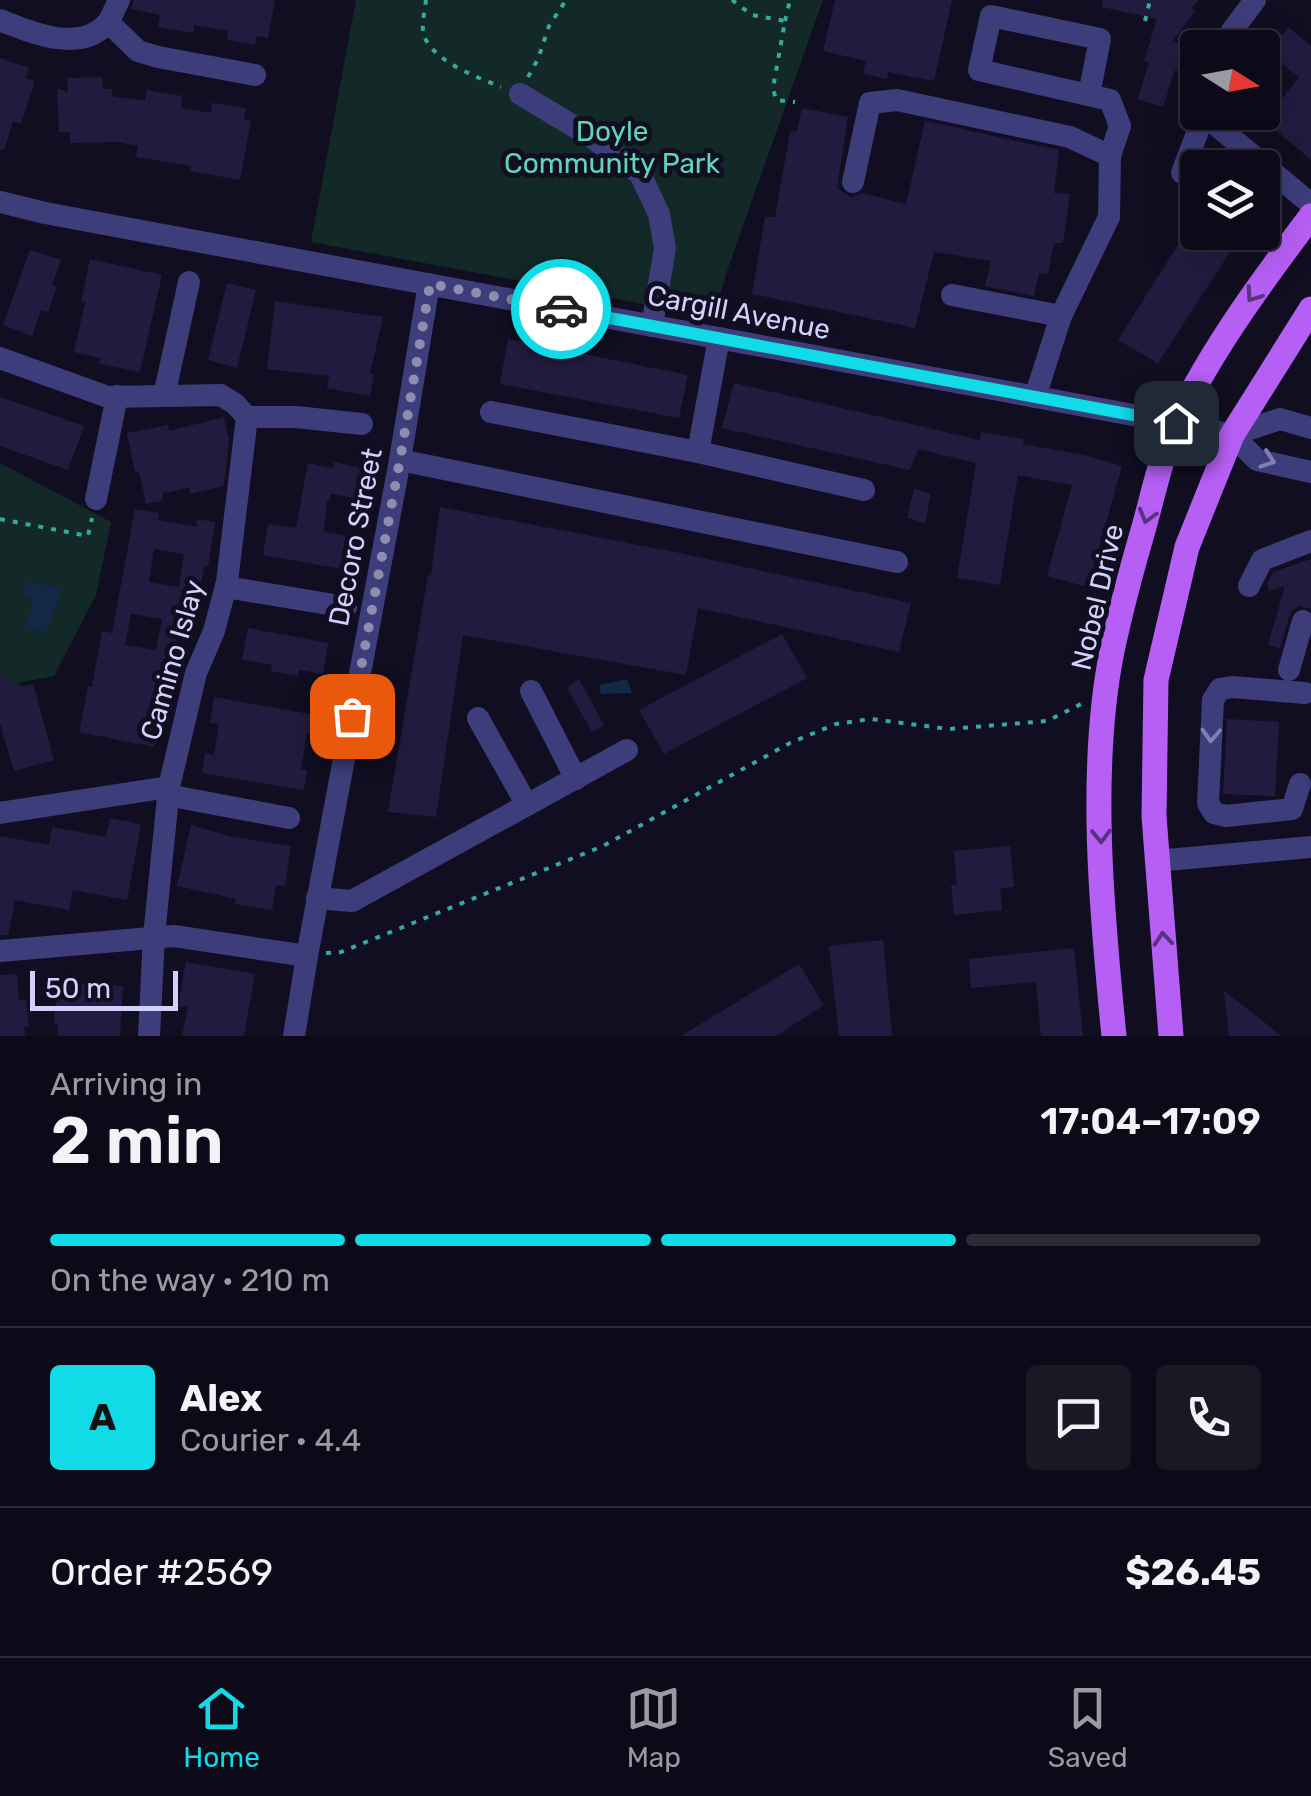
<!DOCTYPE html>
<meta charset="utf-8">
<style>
:root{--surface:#0c0a18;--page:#1a1825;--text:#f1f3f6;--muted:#9a9aa2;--line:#2c2b37;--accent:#10dbe7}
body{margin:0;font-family:Rubik,sans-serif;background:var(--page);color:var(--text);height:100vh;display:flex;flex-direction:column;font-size:38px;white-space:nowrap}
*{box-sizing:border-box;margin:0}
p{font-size:32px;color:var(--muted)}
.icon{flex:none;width:55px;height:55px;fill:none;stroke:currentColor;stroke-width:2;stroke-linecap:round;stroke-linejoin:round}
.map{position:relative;height:1036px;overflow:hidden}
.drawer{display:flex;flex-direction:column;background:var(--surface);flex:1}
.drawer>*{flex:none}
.needle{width:65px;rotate:101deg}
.tools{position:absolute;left:1180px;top:30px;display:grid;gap:20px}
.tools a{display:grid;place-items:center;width:100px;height:100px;border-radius:10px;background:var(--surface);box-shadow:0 10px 40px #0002,0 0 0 2px var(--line);font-size:50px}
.scale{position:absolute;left:30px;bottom:25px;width:148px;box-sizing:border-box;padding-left:10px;border:5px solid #d3d0fc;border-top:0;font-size:28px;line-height:35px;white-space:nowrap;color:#d3d0fc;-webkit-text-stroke:8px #100e20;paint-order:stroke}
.pin{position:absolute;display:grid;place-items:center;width:85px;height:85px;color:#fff;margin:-42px;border-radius:20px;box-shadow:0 5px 15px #0006}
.courier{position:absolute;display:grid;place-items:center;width:100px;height:100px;margin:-50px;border:8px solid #10dbe7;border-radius:50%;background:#fff;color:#222;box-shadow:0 2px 12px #0007}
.summary em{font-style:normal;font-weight:600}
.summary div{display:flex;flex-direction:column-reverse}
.summary{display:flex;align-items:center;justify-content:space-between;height:170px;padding:0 50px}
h1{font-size:65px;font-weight:600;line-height:75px}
.bar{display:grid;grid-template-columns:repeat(4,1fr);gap:15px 10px;align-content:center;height:120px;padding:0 50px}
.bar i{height:12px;border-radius:8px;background:var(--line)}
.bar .selected{background:var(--accent)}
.bar p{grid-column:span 4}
.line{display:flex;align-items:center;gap:25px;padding:0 50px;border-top:2px solid var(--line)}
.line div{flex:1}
.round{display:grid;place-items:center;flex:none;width:105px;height:105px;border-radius:10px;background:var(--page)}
.dock{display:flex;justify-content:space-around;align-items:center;height:140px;border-top:2px solid var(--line);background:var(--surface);font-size:28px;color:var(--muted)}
.dock a{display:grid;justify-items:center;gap:5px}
.dock .selected{color:var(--accent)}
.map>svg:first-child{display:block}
</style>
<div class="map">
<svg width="1311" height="1036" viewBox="0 0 1311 1036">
<rect width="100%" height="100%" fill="#100e20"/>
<g fill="#122927">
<path d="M356 0H823L727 271 714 317 311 242Z"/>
<path d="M0 463 111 522 96 595 54 676 7 685 0 689Z"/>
</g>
<g fill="#122845">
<path d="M26 581 61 588 54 612 44 634 25 625 33 606 29 597 23 594Z"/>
<path d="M627 679 632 693 601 694 599 685Z"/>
</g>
<g fill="#211c3f" fill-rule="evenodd">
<path d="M134 0H275L268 38 256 36 255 45 227 40 228 31 194 25 193 33 158 27 160 15 131 9Z"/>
<path d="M835 0H952L934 81 888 72 887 79 863 74 866 61 823 51Z"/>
<path d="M1103 0H1198L1192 8 1195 11 1173 41 1189 46 1181 72 1175 70 1163 107 1138 99 1149 62 1144 61 1157 19 1102 7Z"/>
<path d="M1288 27 1311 46V160L1265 121 1299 77 1269 53Z"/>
<path d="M0 58 29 68 25 78 35 81 21 124 13 121 4 150H0Z"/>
<path d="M102 77 103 89H112V96L145 101 147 90 182 96 181 108 211 113 212 103 246 108 244 120 251 121 240 180 190 171 191 166 136 157 138 146 116 142 70 143V132H59L57 88 68 92 67 78Z"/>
<path d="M802 108 848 117 837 188 851 197 862 193 906 204 925 121 1059 150 1054 193 1070 194 1063 243H1054L1048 274 1039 273 1034 296 985 286 991 261 934 252 915 328 752 294 765 217H775L790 132 797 131Z"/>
<path d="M1198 213V232H1243L1158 363 1118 340Z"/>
<path d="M30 250 61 260 52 285 57 286 48 312 41 310 32 336 3 325Z"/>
<path d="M90 259 162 275 140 372 99 364 100 358 74 352 85 303 81 302Z"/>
<path d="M227 283 256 290 237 368 208 360Z"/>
<path d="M275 301 383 317 370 374 374 375 370 396 327 388 329 376 267 369Z"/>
<path d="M508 339 688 375 679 418 500 384Z"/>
<path d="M734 383 980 440 981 432 1024 439 1023 444 1088 456 1122 466 1088 587 1047 576 1072 485 1018 475 1000 585 957 578 976 463 918 449 910 470 722 428Z"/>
<path d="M0 397 84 426 68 470 0 446Z"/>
<path d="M224 417 229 440 224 486 190 494 189 488 163 493 162 501 146 504 139 471 135 472 127 433 168 425 169 431Z"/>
<path d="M334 462 361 468 355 498 331 494 329 501H327L324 532 347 536 341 569 263 555 268 524 296 528 308 463 333 468Z"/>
<path d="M914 488 931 494 925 523 907 518Z"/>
<path d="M440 507 675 552 911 603 899 652 698 608 686 675 463 635 436 817 388 812 428 575H431Z"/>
<path d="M135 509 159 513 158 520 198 527 196 519 215 522 208 567 204 566 194 627 180 625 169 686H165L154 747 79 732 88 687H92L102 631 112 633ZM154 549 184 554 179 587 149 582ZM131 614 162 619 156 650 125 645Z"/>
<path d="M1311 559V609L1300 606 1293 610 1289 617 1280 648 1268 645 1285 586 1269 591 1267 584 1273 572Z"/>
<path d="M248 628 328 643 323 674 299 670 298 676 271 671 272 665 242 659Z"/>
<path d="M782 634 807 678 664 754 639 710Z"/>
<path d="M0 673 23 687 33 684 54 760 14 771 0 723Z"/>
<path d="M579 679 604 725 592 732 567 688Z"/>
<path d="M214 697 315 715 312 734 307 733 301 769 307 770 304 790 202 773 205 753 214 755 219 724 210 723Z"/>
<path d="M1227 719 1279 722 1275 796 1223 794Z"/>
<path d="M110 818 141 824 127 900 73 890 69 910 15 900 8 935H0V836L49 845 52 827 106 837Z"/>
<path d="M191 825 233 837 291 846 285 886 276 885 272 910 235 904 236 899 177 886Z"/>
<path d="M1010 846 1014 887 1000 888 1002 910 954 915 951 885H957L954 851Z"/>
<path d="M883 940 892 1036H839L829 946Z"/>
<path d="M1074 948 1083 1036H1041L1036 982 971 988 969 959Z"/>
<path d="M186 962 255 974 244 1036H182L188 1007 178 1006Z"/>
<path d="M799 964 824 1005 776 1036H681Z"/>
<path d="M17 974 19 1000 26 999 29 1027H24L25 1036H0V975Z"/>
<path d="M57 982 123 986 120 1036H58V1025H54Z"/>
<path d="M1224 991 1251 1012 1282 1036H1229Z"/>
</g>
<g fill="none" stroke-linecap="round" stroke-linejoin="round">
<g stroke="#36aa9d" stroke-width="4" stroke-dasharray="5 8" stroke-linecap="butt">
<path d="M426 0C425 9 422 23 423 32 429 60 477 77 501 87"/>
<path d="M732 0 752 15 785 21 773 88 776 100 795 102"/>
<path d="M785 21 790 0"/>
<path d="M1145 21 1150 0"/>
<path d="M528 77 538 59 549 26 566 0"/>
<path d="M0 519 88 536 92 518"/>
<path d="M326 953 341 952 371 940 603 846 790 743 836 724 871 719 949 729 1047 721 1081 704"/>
</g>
<g stroke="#3d3d7b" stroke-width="22">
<path d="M0 20C31 33 82 54 108 22 112 17 115 7 119 0"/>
<path d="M108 22 138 51 158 57 255 75"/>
<path d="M1223 48 1226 39 1255 0"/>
<path d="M520 94 590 136 640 174 659 214 665 248 652 326"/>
<path d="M1205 112 1204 115 1311 204"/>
<path d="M1182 173 1204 115"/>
<path d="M853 182 870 103 897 100 1070 137 1110 156"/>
<path d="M0 202 45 213 1176 423 1232 435"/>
<path d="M952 295 1061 316"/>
<path d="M719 338 698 452 864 490"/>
<path d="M0 358 108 397 221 395 235 404 247 417 227 582 214 631 196 673 169 787 154 936 149 1036"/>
<path d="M164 396 189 282"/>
<path d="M1035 397 1061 316 1109 217 1110 156 1120 126 1110 100 979 70 991 16 1100 39 1089 95"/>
<path d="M491 412 698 452"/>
<path d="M247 417H296L362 424"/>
<path d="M1232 435 1257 460 1311 472"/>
<path d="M1232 435 1280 419 1311 428"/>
<path d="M400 460 897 562"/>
<path d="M96 499 117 396"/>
<path d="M1249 586 1262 560 1311 541"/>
<path d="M226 587 346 607"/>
<path d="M1289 670 1303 621"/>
<path d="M531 691 576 779"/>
<path d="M478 718 527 805"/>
<path d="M1300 784 1292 809 1226 816 1214 813 1208 803 1213 700 1220 689 1232 687 1305 693"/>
<path d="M167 795 289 818"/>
<path d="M0 813 169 787"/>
<path d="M1156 861 1311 847"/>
<path d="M317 898 352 901 627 750"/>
<path d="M0 951 174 936 307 956"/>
<path d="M294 1036 307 956 400 460 429 284"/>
</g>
<g stroke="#b65ff4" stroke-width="25">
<path d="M1114 1036C1102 916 1088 770 1112 651 1121 609 1132 568 1144 527 1154 491 1162 452 1178 419 1214 346 1262 281 1311 216"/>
<path d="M1171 1036 1154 816 1156 680 1187 547 1232 435 1311 309"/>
</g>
</g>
<defs><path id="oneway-chevron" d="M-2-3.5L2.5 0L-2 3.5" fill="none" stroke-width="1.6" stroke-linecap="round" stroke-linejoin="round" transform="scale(2.5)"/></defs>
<g stroke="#5b327f">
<use href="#oneway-chevron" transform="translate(1253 295) rotate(125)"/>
<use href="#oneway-chevron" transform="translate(1147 516) rotate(106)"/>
<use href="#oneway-chevron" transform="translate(1101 836) rotate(89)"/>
<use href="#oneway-chevron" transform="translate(1163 939) rotate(-95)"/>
</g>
<g stroke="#807fb5">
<use href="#oneway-chevron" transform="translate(1268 460) rotate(19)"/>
<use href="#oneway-chevron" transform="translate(1211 735) rotate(93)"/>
</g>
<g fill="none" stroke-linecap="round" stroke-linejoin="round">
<path stroke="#8f8caf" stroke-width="10" stroke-dasharray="0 18" d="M352 716 400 460 430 284 561 309"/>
<path stroke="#10dbe7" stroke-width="12" d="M561 309 1176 423"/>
</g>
<g text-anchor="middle" stroke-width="10" stroke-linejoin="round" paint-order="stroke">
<g font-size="28" fill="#62d6b4" stroke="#100e20">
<text x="612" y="141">Doyle<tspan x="612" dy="32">Community Park</tspan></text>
</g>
<g font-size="28" fill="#d3d0fc" stroke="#100e20">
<text transform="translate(739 312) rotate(11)" y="10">Cargill Avenue</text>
<text transform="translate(355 537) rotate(-79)" y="10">Decoro Street</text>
<text transform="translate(1097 597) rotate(-77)" y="10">Nobel Drive</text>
<text transform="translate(172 660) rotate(-74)" y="10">Camino Islay</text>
</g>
</g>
</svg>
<div class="tools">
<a><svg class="needle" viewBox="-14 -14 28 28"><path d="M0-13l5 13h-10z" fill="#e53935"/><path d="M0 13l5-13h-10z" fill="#9a9aa2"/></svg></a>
<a><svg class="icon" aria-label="layers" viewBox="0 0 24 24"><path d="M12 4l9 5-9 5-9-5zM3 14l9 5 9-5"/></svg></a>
</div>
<div class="scale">50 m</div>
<div class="pin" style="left:352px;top:716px;background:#ea580c"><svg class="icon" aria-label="bag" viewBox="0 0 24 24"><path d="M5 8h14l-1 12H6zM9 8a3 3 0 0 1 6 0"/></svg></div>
<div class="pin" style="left:1176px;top:423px;background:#1f2937"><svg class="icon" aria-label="home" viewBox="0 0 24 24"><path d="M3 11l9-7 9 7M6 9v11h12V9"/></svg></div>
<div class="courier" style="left:561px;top:309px"><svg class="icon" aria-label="car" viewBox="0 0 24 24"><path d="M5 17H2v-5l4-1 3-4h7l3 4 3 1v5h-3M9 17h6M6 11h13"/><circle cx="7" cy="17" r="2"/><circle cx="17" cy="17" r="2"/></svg></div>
</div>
<section class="drawer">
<div class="summary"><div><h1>2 min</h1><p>Arriving in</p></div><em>17:04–17:09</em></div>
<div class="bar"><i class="selected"></i><i class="selected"></i><i class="selected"></i><i></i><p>On the way · 210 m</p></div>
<div class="line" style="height:180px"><b class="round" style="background:var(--accent);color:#111">A</b><div><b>Alex</b><p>Courier · 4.4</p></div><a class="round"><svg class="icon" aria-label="chat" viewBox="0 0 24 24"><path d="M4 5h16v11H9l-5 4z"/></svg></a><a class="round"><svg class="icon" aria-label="phone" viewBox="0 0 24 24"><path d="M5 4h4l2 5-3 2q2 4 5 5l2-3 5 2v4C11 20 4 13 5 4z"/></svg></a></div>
<div class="line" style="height:130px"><div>Order #2569</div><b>$26.45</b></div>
</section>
<nav class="dock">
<a class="selected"><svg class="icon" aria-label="home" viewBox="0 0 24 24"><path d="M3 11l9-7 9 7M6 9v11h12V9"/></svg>Home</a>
<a><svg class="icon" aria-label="map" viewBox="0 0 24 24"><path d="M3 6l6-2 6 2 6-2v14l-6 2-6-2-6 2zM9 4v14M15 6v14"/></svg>Map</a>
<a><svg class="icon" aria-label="saved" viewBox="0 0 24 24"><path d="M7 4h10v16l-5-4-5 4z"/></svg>Saved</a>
</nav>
